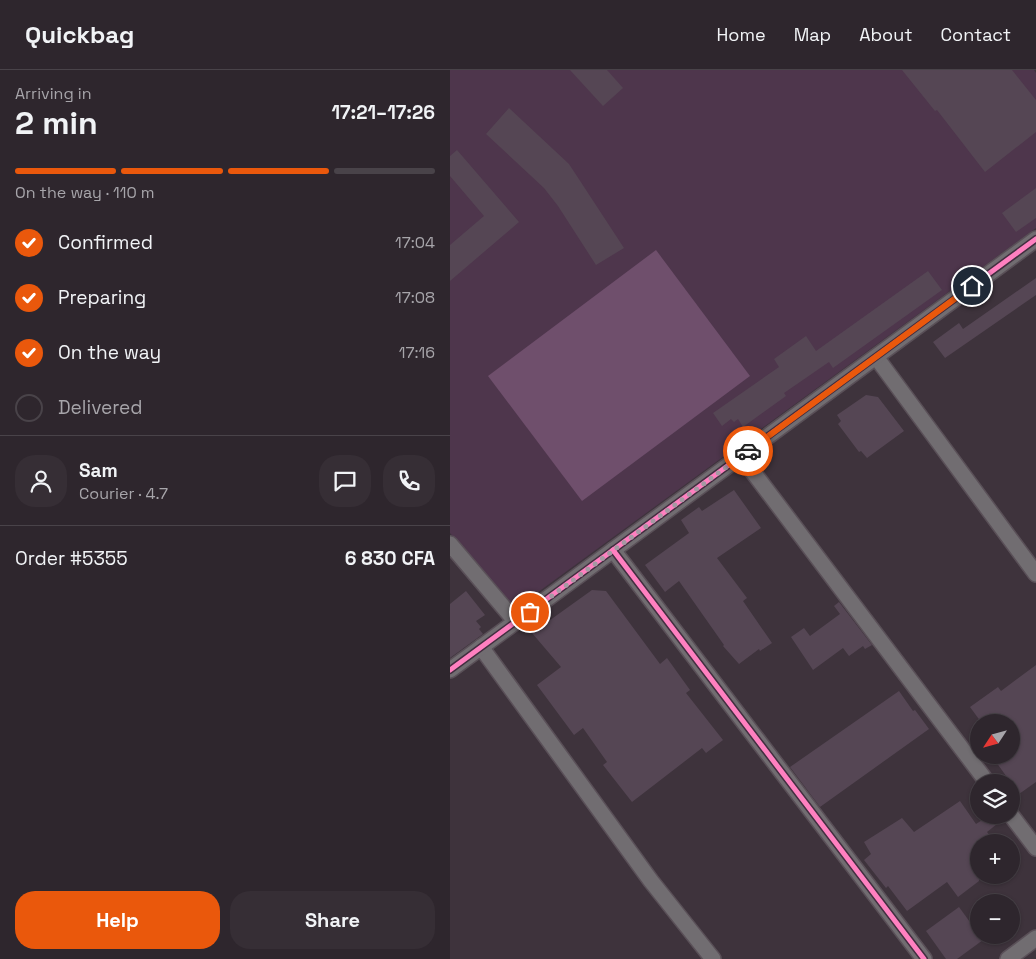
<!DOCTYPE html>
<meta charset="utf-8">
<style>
:root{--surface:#2e262d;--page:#362e35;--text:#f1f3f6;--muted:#a7a5aa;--line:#494349;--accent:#ea580c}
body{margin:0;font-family:"Space Grotesk",sans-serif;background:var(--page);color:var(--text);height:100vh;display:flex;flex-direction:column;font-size:19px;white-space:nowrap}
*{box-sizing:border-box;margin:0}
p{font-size:16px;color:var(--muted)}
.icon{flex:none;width:28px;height:28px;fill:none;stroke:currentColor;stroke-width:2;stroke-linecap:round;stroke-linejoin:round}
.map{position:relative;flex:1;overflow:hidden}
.details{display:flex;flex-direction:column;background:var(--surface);width:450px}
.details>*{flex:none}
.needle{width:32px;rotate:234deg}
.tools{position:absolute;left:520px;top:644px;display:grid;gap:10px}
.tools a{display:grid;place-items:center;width:50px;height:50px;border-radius:50%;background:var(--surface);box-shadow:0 1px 4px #0004,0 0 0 1px var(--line);font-size:25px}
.pin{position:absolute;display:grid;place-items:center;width:42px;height:42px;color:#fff;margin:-21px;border:2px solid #fff;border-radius:50%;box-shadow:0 1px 5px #0007}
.courier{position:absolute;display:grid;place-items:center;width:50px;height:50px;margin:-25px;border:4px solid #ea580c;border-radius:50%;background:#fff;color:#222;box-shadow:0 1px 6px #0007}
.overview em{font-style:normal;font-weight:700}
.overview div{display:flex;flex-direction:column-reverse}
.overview{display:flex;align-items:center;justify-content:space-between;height:85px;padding:0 15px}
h1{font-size:32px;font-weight:700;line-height:38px}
.bar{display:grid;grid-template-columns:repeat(4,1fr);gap:8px 5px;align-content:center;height:60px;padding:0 15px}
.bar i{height:6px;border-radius:4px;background:var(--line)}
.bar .on{background:var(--accent)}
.bar p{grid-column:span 4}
.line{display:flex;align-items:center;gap:12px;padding:0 15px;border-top:1px solid var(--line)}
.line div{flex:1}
.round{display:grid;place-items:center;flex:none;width:52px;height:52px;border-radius:20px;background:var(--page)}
ol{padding:0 15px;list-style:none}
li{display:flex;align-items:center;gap:15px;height:55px}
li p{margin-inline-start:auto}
li .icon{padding:5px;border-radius:50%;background:var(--accent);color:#fff;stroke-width:4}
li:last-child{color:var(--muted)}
li i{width:28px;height:28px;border:2px solid var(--line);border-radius:50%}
.primary-button{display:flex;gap:10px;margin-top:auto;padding:10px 15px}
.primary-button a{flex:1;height:58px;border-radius:20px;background:var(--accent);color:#fff;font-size:20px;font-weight:700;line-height:58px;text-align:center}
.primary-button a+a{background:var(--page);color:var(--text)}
header{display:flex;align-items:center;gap:30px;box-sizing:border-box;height:70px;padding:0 25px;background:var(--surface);border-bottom:1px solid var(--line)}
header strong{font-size:24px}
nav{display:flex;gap:28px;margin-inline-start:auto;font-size:18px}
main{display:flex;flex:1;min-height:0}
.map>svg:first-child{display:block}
</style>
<header>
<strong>Quickbag</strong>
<nav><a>Home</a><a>Map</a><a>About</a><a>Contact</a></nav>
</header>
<main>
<section class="details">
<div class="overview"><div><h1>2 min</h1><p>Arriving in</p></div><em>17:21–17:26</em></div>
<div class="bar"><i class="on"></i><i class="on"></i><i class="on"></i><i></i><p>On the way · 110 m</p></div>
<ol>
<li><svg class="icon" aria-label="check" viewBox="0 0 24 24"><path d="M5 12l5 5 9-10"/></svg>Confirmed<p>17:04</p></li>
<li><svg class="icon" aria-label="check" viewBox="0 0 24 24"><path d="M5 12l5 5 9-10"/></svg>Preparing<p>17:08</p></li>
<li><svg class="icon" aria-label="check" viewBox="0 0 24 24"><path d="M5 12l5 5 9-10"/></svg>On the way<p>17:16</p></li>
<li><i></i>Delivered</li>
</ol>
<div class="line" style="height:90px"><a class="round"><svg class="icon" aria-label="person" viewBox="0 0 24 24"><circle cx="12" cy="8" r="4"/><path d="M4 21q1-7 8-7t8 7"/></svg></a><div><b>Sam</b><p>Courier · 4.7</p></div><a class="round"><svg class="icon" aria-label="chat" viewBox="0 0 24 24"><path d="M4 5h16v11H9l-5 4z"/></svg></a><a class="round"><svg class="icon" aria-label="phone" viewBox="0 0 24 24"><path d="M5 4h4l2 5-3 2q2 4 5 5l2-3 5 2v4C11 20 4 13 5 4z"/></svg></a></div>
<div class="line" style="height:65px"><div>Order #5355</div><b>6 830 CFA</b></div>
<div class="primary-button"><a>Help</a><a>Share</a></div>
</section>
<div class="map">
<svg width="586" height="889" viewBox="0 0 586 889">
<rect width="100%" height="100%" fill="#3e333c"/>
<path fill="#4e364c" d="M0 0H584L586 3V158L65 539 0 463Z"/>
<path fill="#6f4f6c" d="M206 180 300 306 132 431 38 306Z"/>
<g fill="#554654">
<path d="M120 0H157L173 18 153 36Z"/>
<path d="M452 0H562L586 30V62L535 102 487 40 485 41Z"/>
<path d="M59 38 119 94 174 178 146 195 108 136 94 118 36 64Z"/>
<path d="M7 80 69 152 0 211V175L34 146 0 106V86Z"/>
<path d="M586 118V148L566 162 552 143Z"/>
<path d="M478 201 492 220 383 298 379 292 334 323 336 326 293 357 288 349 284 352 281 349 272 356 263 343 329 297 324 289 356 266 366 281Z"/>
<path d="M586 208V225L495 288 483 272 509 253 513 259Z"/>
<path d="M416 325 428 327 454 361 417 388 411 381 409 382 388 354 391 351 387 345Z"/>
<path d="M284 420 311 458 267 488 297 528 293 531 322 573 310 581 309 579 289 594 273 576 274 575 229 511 215 522 195 495 239 463 231 450 249 437 252 441Z"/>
<path d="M142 520 156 521 210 594 217 588 240 620 236 623 273 670 256 683 252 678 182 732 153 695 157 692 133 658 124 665 87 615 111 597 82 563Z"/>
<path d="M16 521 35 545 26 551 31 557 29 559 33 564 0 588V534Z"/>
<path d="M389 532 422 575 415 579 413 576 399 586 393 578 363 600 341 567 354 558 360 566 390 544 384 536Z"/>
<path d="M586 595V712L569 724 541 685H561V652H531L520 637 548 617 551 621Z"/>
<path d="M449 621 463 641 465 640 479 659 370 737 340 697Z"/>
<path d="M510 731 526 754 540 745 547 754 537 762 545 772H529V811L508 827 497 812 457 841 438 816 436 818 414 790 421 784 414 772 452 748 464 762Z"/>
<path d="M509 837 533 870 507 889H496L476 861Z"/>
</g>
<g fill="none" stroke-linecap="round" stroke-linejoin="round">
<defs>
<g id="street">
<path d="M426 287 586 504"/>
<path d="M291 386 537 712"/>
<path d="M0 474 66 552"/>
<path d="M163 480 474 889"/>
<path d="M31 577 201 811 263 889"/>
<path d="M0 600 586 169"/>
<path d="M561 745 586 778"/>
<path d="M558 889 586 868"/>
</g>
</defs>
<use href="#street" stroke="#5a5058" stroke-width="18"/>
<use href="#street" stroke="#716d71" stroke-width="15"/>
<defs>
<g id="cycleway">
<path d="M163 480 474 889"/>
<path d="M0 600 586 169"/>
</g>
</defs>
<use href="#cycleway" stroke="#432e40" stroke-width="8"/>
<use href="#cycleway" stroke="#ff80c0" stroke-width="5"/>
</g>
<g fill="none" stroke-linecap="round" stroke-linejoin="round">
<path stroke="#a599a3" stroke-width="5" stroke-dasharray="0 9" d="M80 542 298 381"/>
<path stroke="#ea580c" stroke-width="6" d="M298 381 522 216"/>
</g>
</svg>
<div class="tools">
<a><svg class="needle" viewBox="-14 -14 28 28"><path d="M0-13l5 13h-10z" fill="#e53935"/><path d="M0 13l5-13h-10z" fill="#a7a5aa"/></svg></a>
<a><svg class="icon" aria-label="layers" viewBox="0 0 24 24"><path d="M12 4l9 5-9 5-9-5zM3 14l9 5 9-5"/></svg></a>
<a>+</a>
<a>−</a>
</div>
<div class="pin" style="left:80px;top:542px;background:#ea580c"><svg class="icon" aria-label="bag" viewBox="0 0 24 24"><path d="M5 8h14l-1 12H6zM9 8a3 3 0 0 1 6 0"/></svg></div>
<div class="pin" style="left:522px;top:216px;background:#1f2937"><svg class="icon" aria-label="home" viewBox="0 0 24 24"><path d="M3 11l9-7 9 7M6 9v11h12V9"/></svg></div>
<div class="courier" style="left:298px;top:381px"><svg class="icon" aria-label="car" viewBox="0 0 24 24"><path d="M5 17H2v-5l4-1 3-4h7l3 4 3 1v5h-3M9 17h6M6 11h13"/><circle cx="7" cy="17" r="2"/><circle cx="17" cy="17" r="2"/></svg></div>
</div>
</main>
